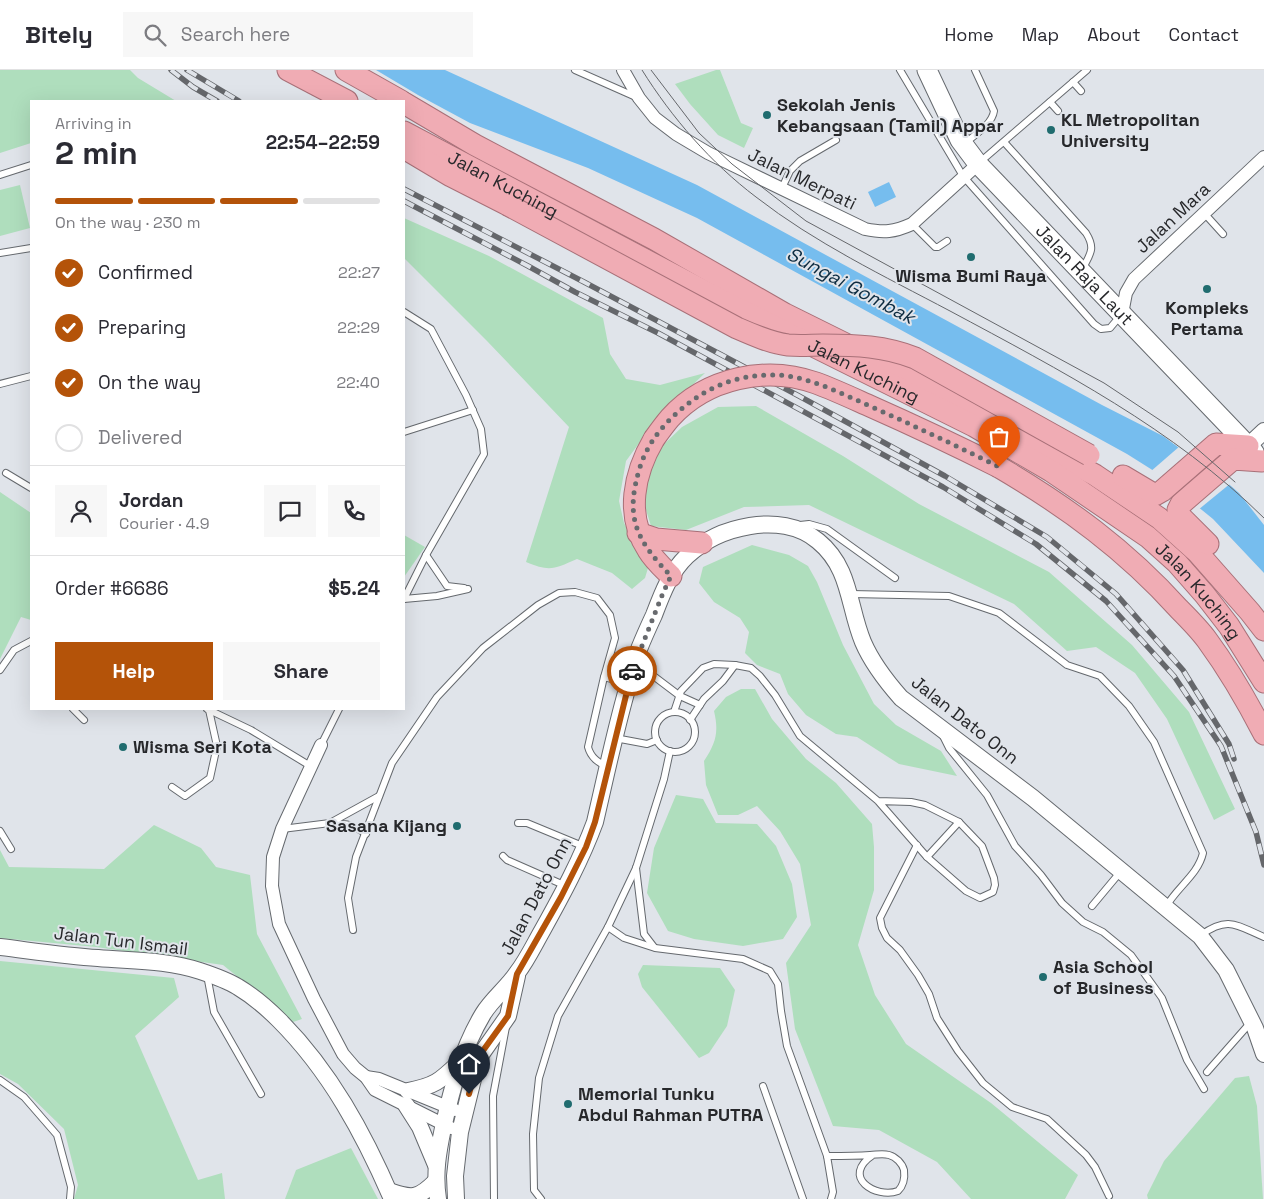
<!DOCTYPE html>
<meta charset="utf-8">
<style>
:root{--surface:#fff;--page:#f7f7f7;--text:#2b2b33;--muted:#7c7c81;--line:#e1e1e2;--accent:#b45309}
body{margin:0;font-family:"Space Grotesk",sans-serif;background:var(--page);color:var(--text);height:100vh;display:flex;flex-direction:column;font-size:19px;white-space:nowrap}
*{box-sizing:border-box;margin:0}
p{font-size:16px;color:var(--muted)}
.icon{flex:none;width:28px;height:28px;fill:none;stroke:currentColor;stroke-width:2;stroke-linecap:round;stroke-linejoin:round}
.map{position:relative;flex:1;overflow:hidden}
.details{position:absolute;left:30px;top:30px;width:375px;height:610px;display:flex;flex-direction:column;background:var(--surface);border-radius:0px;box-shadow:0 5px 20px #0002}
.details>*{flex:none}
.pin{position:absolute;display:grid;place-items:center;width:42px;height:42px;color:#fff;margin:-51px -21px;border-radius:50% 50% 50% 0;rotate:-45deg;box-shadow:0 0 5px #0007}
.pin .icon{rotate:45deg}
.courier{position:absolute;display:grid;place-items:center;width:50px;height:50px;margin:-25px;border:4px solid #b45309;border-radius:50%;background:#fff;color:#222;box-shadow:0 1px 6px #0007}
.headline em{font-style:normal;font-weight:700}
.headline div{display:flex;flex-direction:column-reverse}
.headline{display:flex;align-items:center;justify-content:space-between;height:85px;padding:0 25px}
h1{font-size:32px;font-weight:700;line-height:38px}
.bar{display:grid;grid-template-columns:repeat(4,1fr);gap:8px 5px;align-content:center;height:60px;padding:0 25px}
.bar i{height:6px;border-radius:4px;background:var(--line)}
.bar .active{background:var(--accent)}
.bar p{grid-column:span 4}
.line{display:flex;align-items:center;gap:12px;padding:0 25px;border-top:1px solid var(--line)}
.line div{flex:1}
.round{display:grid;place-items:center;flex:none;width:52px;height:52px;border-radius:0px;background:var(--page)}
ol{padding:0 25px;list-style:none}
li{display:flex;align-items:center;gap:15px;height:55px}
li p{margin-inline-start:auto}
li .icon{padding:5px;border-radius:50%;background:var(--accent);color:#fff;stroke-width:4}
li:last-child{color:var(--muted)}
li i{width:28px;height:28px;border:2px solid var(--line);border-radius:50%}
.action{display:flex;gap:10px;margin-top:auto;padding:10px 25px}
.action a{flex:1;height:58px;border-radius:0px;background:var(--accent);color:#fff;font-size:20px;font-weight:700;line-height:58px;text-align:center}
.action a+a{background:var(--page);color:var(--text)}
header{display:flex;align-items:center;gap:30px;box-sizing:border-box;height:70px;padding:0 25px;background:var(--surface);border-bottom:1px solid var(--line)}
header strong{font-size:24px}
nav{display:flex;gap:28px;margin-inline-start:auto;font-size:18px}
.search{width:350px;height:45px;background:var(--page);display:flex;align-items:center;gap:12px;box-sizing:border-box;padding:0 18px;border-radius:0px;color:var(--muted);font-size:19px}
.map>svg:first-child{display:block}
</style>
<header>
<strong>Bitely</strong>
<div class="search"><svg class="icon" aria-label="search" viewBox="0 0 24 24"><circle cx="10" cy="10" r="6"/><path d="M15 15l6 6"/></svg>Search here</div>
<nav><a>Home</a><a>Map</a><a>About</a><a>Contact</a></nav>
</header>
<div class="map">
<svg width="1264" height="1129" viewBox="0 0 1264 1129">
<rect width="100%" height="100%" fill="#e0e4ea"/>
<g fill="#afdebd">
<path d="M0 0H130L138 8 176 31H31V73L0 83Z"/>
<path d="M716 0H720L741 53 753 58 744 78 718 65 690 34 675 14Z"/>
<path d="M20 115 30 158 0 166V120Z"/>
<path d="M404 148 489 186 603 248 610 284 626 309 660 315 705 303 656 350 626 391 619 431 624 453 648 498 645 508 632 519 612 503 577 489C554 499 550 502 526 492L569 357 487 271 404 188Z"/>
<path d="M756 336 843 386 919 434 1049 502 1132 575 1189 642 1235 739 1214 750 1167 649 1135 603 1096 577 1067 581 1014 534 809 435 744 437 686 460 651 456 642 427 644 406 658 380 682 357 718 337Z"/>
<path d="M0 422 31 443V550L21 547 0 589Z"/>
<path d="M404 465 425 477 404 507Z"/>
<path d="M752 475 789 485 808 496 817 512 843 575 874 634 896 655 941 681 957 706 899 694 857 667 836 664 806 645 788 624 780 604 757 595 745 583 749 562 740 548 714 532 699 513 703 497Z"/>
<path d="M741 619H755L772 649 806 689 836 713 872 754 874 777V820L858 875 875 925 906 974 991 1033 1078 1105 1065 1129H971L937 1092 879 1060 833 1056 795 959 786 893 811 855 800 794 780 761 757 736 738 745H718L706 715 704 691C716 673 719 662 714 641L726 627Z"/>
<path d="M676 725 703 729 716 753 757 754 776 776 792 814 797 847 783 869 743 876 694 869 668 861 647 823 654 778Z"/>
<path d="M154 755 201 778 216 797 250 805 257 864 302 949 293 952 223 895 96 877 0 868V780L9 797 104 799Z"/>
<path d="M0 891 174 908 179 927 135 966 198 1110 222 1103 225 1129H74L78 1115 64 1059 18 1014 0 1004Z"/>
<path d="M643 895 720 898 735 920 727 956 709 983 699 988 642 917 638 904Z"/>
<path d="M1249 1006 1257 1036 1263 1129H1148L1147 1125 1164 1091 1235 1008Z"/>
<path d="M351 1078 378 1129H285L296 1100Z"/>
</g>
<g fill="#76bdee">
<path d="M376 0H445L697 115 1102 335 1163 366 1182 380 1208 396 1239 423 1264 455V503L1213 449 1154 401 1127 384 697 148 588 98 470 53 418 25Z"/>
<path d="M889 112 896 127 875 137 868 122Z"/>
</g>
<path fill="#e0e4ea" d="M1180 376 1209 394 1231 413 1198 440 1150 402Z"/>
<g fill="none" stroke-linecap="round" stroke-linejoin="round">
<defs>
<g id="service">
<path d="M575 0 636 27"/>
<path d="M900 0 963 106 1094 254 1101 259 1110 258 1121 245"/>
<path d="M1073 12 1081 21"/>
<path d="M1050 32 1058 41"/>
<path d="M1004 72 1086 163C1096 179 1090 184 1082 200"/>
<path d="M964 74C974 65 992 55 994 41L975 0"/>
<path d="M980 92 1087 0"/>
<path d="M0 105 31 95"/>
<path d="M781 120 790 101 800 91 836 70"/>
<path d="M1204 143 1223 164"/>
<path d="M912 154 935 177H938L947 171"/>
<path d="M0 183 31 178"/>
<path d="M404 242 431 259 466 325 481 359 484 384 426 485 404 529"/>
<path d="M0 314 31 306"/>
<path d="M404 362 473 340"/>
<path d="M6 403 31 418"/>
<path d="M800 455 809 454 827 459 895 508"/>
<path d="M426 485 447 516 464 518"/>
<path d="M851 524 949 526 999 543 1067 595 1100 606 1129 636 1154 672 1203 783C1198 805 1176 818 1166 837"/>
<path d="M404 529 437 526 468 519"/>
<path d="M635 592 680 626 700 635"/>
<path d="M735 595 751 598 760 606 775 625 800 666 878 731 927 787 966 821 980 828 993 822 995 815 994 808 982 776 959 752 925 735 911 732 878 731"/>
<path d="M0 600 14 580 31 571"/>
<path d="M604 607 629 614"/>
<path d="M73 639 84 650"/>
<path d="M207 639 251 660 312 697"/>
<path d="M674 642 681 621 703 598 714 594 735 595 723 611 704 629 690 650"/>
<circle cx="675" cy="662" r="20"/>
<path d="M943 666 949 678 987 725 1015 776 1041 805 1062 833 1083 852 1103 862 1131 885 1162 928 1187 990 1204 1019"/>
<path d="M615 668 647 674 657 670"/>
<path d="M321 675 339 639"/>
<path d="M172 717 185 726 210 708 217 676 209 640"/>
<path d="M518 753H527L585 777"/>
<path d="M282 759 330 753"/>
<path d="M0 761 11 779"/>
<path d="M366 764C353 754 347 754 330 753L379 726"/>
<path d="M917 775 880 848 882 858 887 868 900 880 918 905 929 924 937 948 958 981 983 1013 1012 1037 1047 1049 1086 1085 1095 1097 1109 1126"/>
<path d="M503 786 507 790 566 816"/>
<path d="M927 787 959 752"/>
<path d="M636 798 644 864 654 877"/>
<path d="M1092 836 1122 800"/>
<path d="M608 857 624 868 655 878 743 889 770 901 778 914 781 941 787 976 827 1086 833 1122 831 1129"/>
<path d="M353 860 348 828 356 787 392 693 437 627 483 578 538 535 559 523 575 522 597 528 610 545 615 568 604 607 588 677C591 688 598 692 607 697"/>
<path d="M1201 865C1228 846 1236 855 1264 867"/>
<path d="M207 905 214 942 261 1024"/>
<path d="M1207 1002 1251 952"/>
<path d="M0 1010 24 1027 57 1065 71 1117 70 1129"/>
<path d="M763 1016 803 1129"/>
<path d="M827 1086C842 1086 856 1086 870 1085 876 1085 882 1083 889 1085 896 1087 902 1093 904 1100 905 1108 903 1116 898 1121 876 1129 840 1107 873 1085"/>
<path d="M494 1129 493 1026 506 957"/>
<path d="M541 1129 534 1120 533 1064 539 1008 558 946 608 857 636 798 664 709 670 681"/>
</g>
<g id="minor">
<path d="M623 0 639 28 655 48 676 64 708 83 865 159C884 163 894 162 912 154L978 94"/>
<path d="M1122 244 1126 223 1134 209 1264 87"/>
<path d="M321 675 282 759 273 787 272 816 279 854 314 929 343 984 355 998 366 1007 375 1020 451 1058"/>
<path d="M366 1007 379 1009 455 1040"/>
</g>
<g id="tertiary">
<path d="M1248 376 1264 361"/>
<path d="M0 877C33 881 65 886 98 888 132 891 167 890 200 901 212 905 227 910 238 917 253 926 267 938 279 950 330 1001 364 1064 392 1129"/>
<path d="M408 1021C435 1016 440 1011 459 993"/>
<path d="M406 1035 420 1057 436 1095"/>
<path d="M389 1121C412 1129 418 1129 435 1112"/>
<path d="M438 1129C434 1104 438 1082 443 1058 452 1018 462 979 483 944 492 929 507 918 517 903 527 890 534 875 542 861 562 825 581 790 595 752 605 709 614 666 626 623 629 612 631 601 635 590 640 575 647 560 654 545 662 524 670 502 687 486 705 469 725 460 750 456 773 452 799 455 818 471 851 498 848 536 863 572 872 593 886 611 901 628L1033 728 1200 866 1226 900 1255 958 1264 984"/>
<path d="M456 1129 455 1106 460 1062 474 1005 482 983 508 946 517 906"/>
</g>
<g id="secondary">
<path id="s1" d="M927 0 960 70 978 94 1254 382"/>
</g>
<g id="trunk">
<path d="M288 0 347 31"/>
<path d="M346 0 401 31"/>
<path d="M404 33 475 75 654 169 785 244 912 307 1095 405 1159 448 1198 483 1250 542 1264 560"/>
<path id="s2" d="M404 62 721 230 974 356 1051 401 1148 467 1177 493 1205 525 1229 556 1264 612"/>
<path d="M404 78 451 106 508 135"/>
<path d="M654 369C634 403 625 445 648 480 654 490 663 498 671 506"/>
<path d="M999 397C1067 437 1126 480 1179 539 1189 549 1199 559 1207 570 1229 600 1247 631 1264 664"/>
<path d="M1123 406 1155 425 1162 421 1216 374 1248 376"/>
<path d="M638 463 656 469 702 473"/>
<path d="M1208 474 1180 446 1178 440 1181 434 1233 389 1262 391"/>
</g>
</defs>
<use href="#service" stroke="#65696e" stroke-width="8"/>
<use href="#minor" stroke="#65696e" stroke-width="14"/>
<use href="#tertiary" stroke="#65696e" stroke-width="18"/>
<use href="#secondary" stroke="#65696e" stroke-width="21"/>
<use href="#trunk" stroke="#a87078" stroke-width="23"/>
<use href="#service" stroke="#fff" stroke-width="6"/>
<use href="#minor" stroke="#fff" stroke-width="12"/>
<use href="#tertiary" stroke="#fff" stroke-width="16"/>
<use href="#secondary" stroke="#fff" stroke-width="19"/>
<use href="#trunk" stroke="#f0acb4" stroke-width="21"/>
<g stroke="#65676b" stroke-width="1">
<path d="M642 0C672 48 711 93 756 127 815 173 884 206 950 241 1060 300 1174 359 1264 448"/>
<path d="M651 0 699 63 732 94 806 151 1104 313 1178 362 1235 412"/>
</g>
<defs>
<g id="rail">
<path d="M171 0 193 17 217 31"/>
<path d="M187 0 239 31"/>
<path d="M404 119 584 212 799 326 945 406 1047 467 1116 524 1183 600 1229 674 1234 689"/>
<path d="M404 131 528 196 575 222 658 263 943 417 1036 474 1106 531 1174 606 1221 676 1256 762 1264 795"/>
</g>
</defs>
<use href="#rail" stroke="#65676b" stroke-width="5.5"/>
<use href="#rail" stroke="#e0e4ea" stroke-width="4" stroke-dasharray="11" stroke-linecap="butt"/>
<defs>
<g id="trunk-bridge">
<path d="M508 135 737 258C753 265 771 273 788 275 800 276 812 275 823 275 856 275 885 276 915 288L1089 385"/>
<path d="M654 369C659 362 664 355 670 348 706 308 766 295 816 313 835 320 854 329 872 337 915 356 957 376 999 397"/>
</g>
</defs>
<use href="#trunk-bridge" stroke="#a87078" stroke-width="23" stroke-linecap="butt"/>
<use href="#trunk-bridge" stroke="#f0acb4" stroke-width="21"/>
</g>
<g fill="none" stroke-linecap="round" stroke-linejoin="round">
<path stroke="#686a6e" stroke-width="5" stroke-dasharray="0 9" d="M632 601 663 523 671 506C635 469 624 446 641 394 649 371 666 351 684 337 709 316 738 305 771 305 802 304 833 320 861 332 908 353 953 374 999 397"/>
<path stroke="#b45309" stroke-width="6" d="M469 1024 474 1005 482 982 508 946 517 904 561 827 586 777 595 752 632 601"/>
</g>
<g fill="#206c6f" stroke="#e0e4ea" stroke-width="2">
<circle cx="767" cy="45" r="5"/>
<circle cx="1051" cy="60" r="5"/>
<circle cx="971" cy="187" r="5"/>
<circle cx="1207" cy="219" r="5"/>
<circle cx="123" cy="677" r="5"/>
<circle cx="457" cy="756" r="5"/>
<circle cx="1043" cy="907" r="5"/>
<circle cx="568" cy="1034" r="5"/>
</g>
<g text-anchor="middle" stroke-width="4" stroke-linejoin="round" paint-order="stroke">
<g font-size="18" font-weight="bold" fill="#27282b" stroke="#e0e4ea" text-anchor="start">
<text x="777" y="41">Sekolah Jenis<tspan x="777" dy="21">Kebangsaan (Tamil) Appar</tspan></text>
<text x="1061" y="56">KL Metropolitan<tspan x="1061" dy="21">University</tspan></text>
<text x="971" y="212" text-anchor="middle">Wisma Bumi Raya</text>
<text x="1207" y="244" text-anchor="middle">Kompleks<tspan x="1207" dy="21">Pertama</tspan></text>
<text x="133" y="683">Wisma Seri Kota</text>
<text x="447" y="762" text-anchor="end">Sasana Kijang</text>
<text x="1053" y="903">Asia School<tspan x="1053" dy="21">of Business</tspan></text>
<text x="578" y="1030">Memorial Tunku<tspan x="578" dy="21">Abdul Rahman PUTRA</tspan></text>
</g>
<g font-size="18" fill="#27282b" stroke="#e0e4ea">
<text transform="translate(802 109) rotate(26)" y="6">Jalan Merpati</text>
<text dy="6" stroke="none"><textPath href="#s2" startOffset="112">Jalan Kuching</textPath></text>
<text transform="translate(1173 148) rotate(-43)" y="6">Jalan Mara</text>
<text dy="6" stroke="none"><textPath href="#s1" startOffset="261">Jalan Raja Laut</textPath></text>
<text dy="6" stroke="none"><textPath href="#s2" startOffset="518">Jalan Kuching</textPath></text>
<text dy="6" stroke="none"><textPath href="#s2" startOffset="922">Jalan Kuching</textPath></text>
<text transform="translate(965 650) rotate(38)" y="6">Jalan Dato Onn</text>
<text transform="translate(536 826) rotate(-62)" y="6">Jalan Dato Onn</text>
<text transform="translate(121 871) rotate(7)" y="6">Jalan Tun Ismail</text>
</g>
<g font-size="19" font-style="italic" fill="#0d2c41" stroke="#e0e4ea">
<text transform="translate(851 215) rotate(28)" y="7">Sungai Gombak</text>
</g>
</g>
</svg>
<div class="pin" style="left:999px;top:397px;background:#ea580c"><svg class="icon" aria-label="bag" viewBox="0 0 24 24"><path d="M5 8h14l-1 12H6zM9 8a3 3 0 0 1 6 0"/></svg></div>
<div class="pin" style="left:469px;top:1024px;background:#1f2937"><svg class="icon" aria-label="home" viewBox="0 0 24 24"><path d="M3 11l9-7 9 7M6 9v11h12V9"/></svg></div>
<div class="courier" style="left:632px;top:601px"><svg class="icon" aria-label="car" viewBox="0 0 24 24"><path d="M5 17H2v-5l4-1 3-4h7l3 4 3 1v5h-3M9 17h6M6 11h13"/><circle cx="7" cy="17" r="2"/><circle cx="17" cy="17" r="2"/></svg></div>
<section class="details">
<div class="headline"><div><h1>2 min</h1><p>Arriving in</p></div><em>22:54–22:59</em></div>
<div class="bar"><i class="active"></i><i class="active"></i><i class="active"></i><i></i><p>On the way · 230 m</p></div>
<ol>
<li><svg class="icon" aria-label="check" viewBox="0 0 24 24"><path d="M5 12l5 5 9-10"/></svg>Confirmed<p>22:27</p></li>
<li><svg class="icon" aria-label="check" viewBox="0 0 24 24"><path d="M5 12l5 5 9-10"/></svg>Preparing<p>22:29</p></li>
<li><svg class="icon" aria-label="check" viewBox="0 0 24 24"><path d="M5 12l5 5 9-10"/></svg>On the way<p>22:40</p></li>
<li><i></i>Delivered</li>
</ol>
<div class="line" style="height:90px"><a class="round"><svg class="icon" aria-label="person" viewBox="0 0 24 24"><circle cx="12" cy="8" r="4"/><path d="M4 21q1-7 8-7t8 7"/></svg></a><div><b>Jordan</b><p>Courier · 4.9</p></div><a class="round"><svg class="icon" aria-label="chat" viewBox="0 0 24 24"><path d="M4 5h16v11H9l-5 4z"/></svg></a><a class="round"><svg class="icon" aria-label="phone" viewBox="0 0 24 24"><path d="M5 4h4l2 5-3 2q2 4 5 5l2-3 5 2v4C11 20 4 13 5 4z"/></svg></a></div>
<div class="line" style="height:65px"><div>Order #6686</div><b>$5.24</b></div>
<div class="action"><a>Help</a><a>Share</a></div>
</section>
</div>
